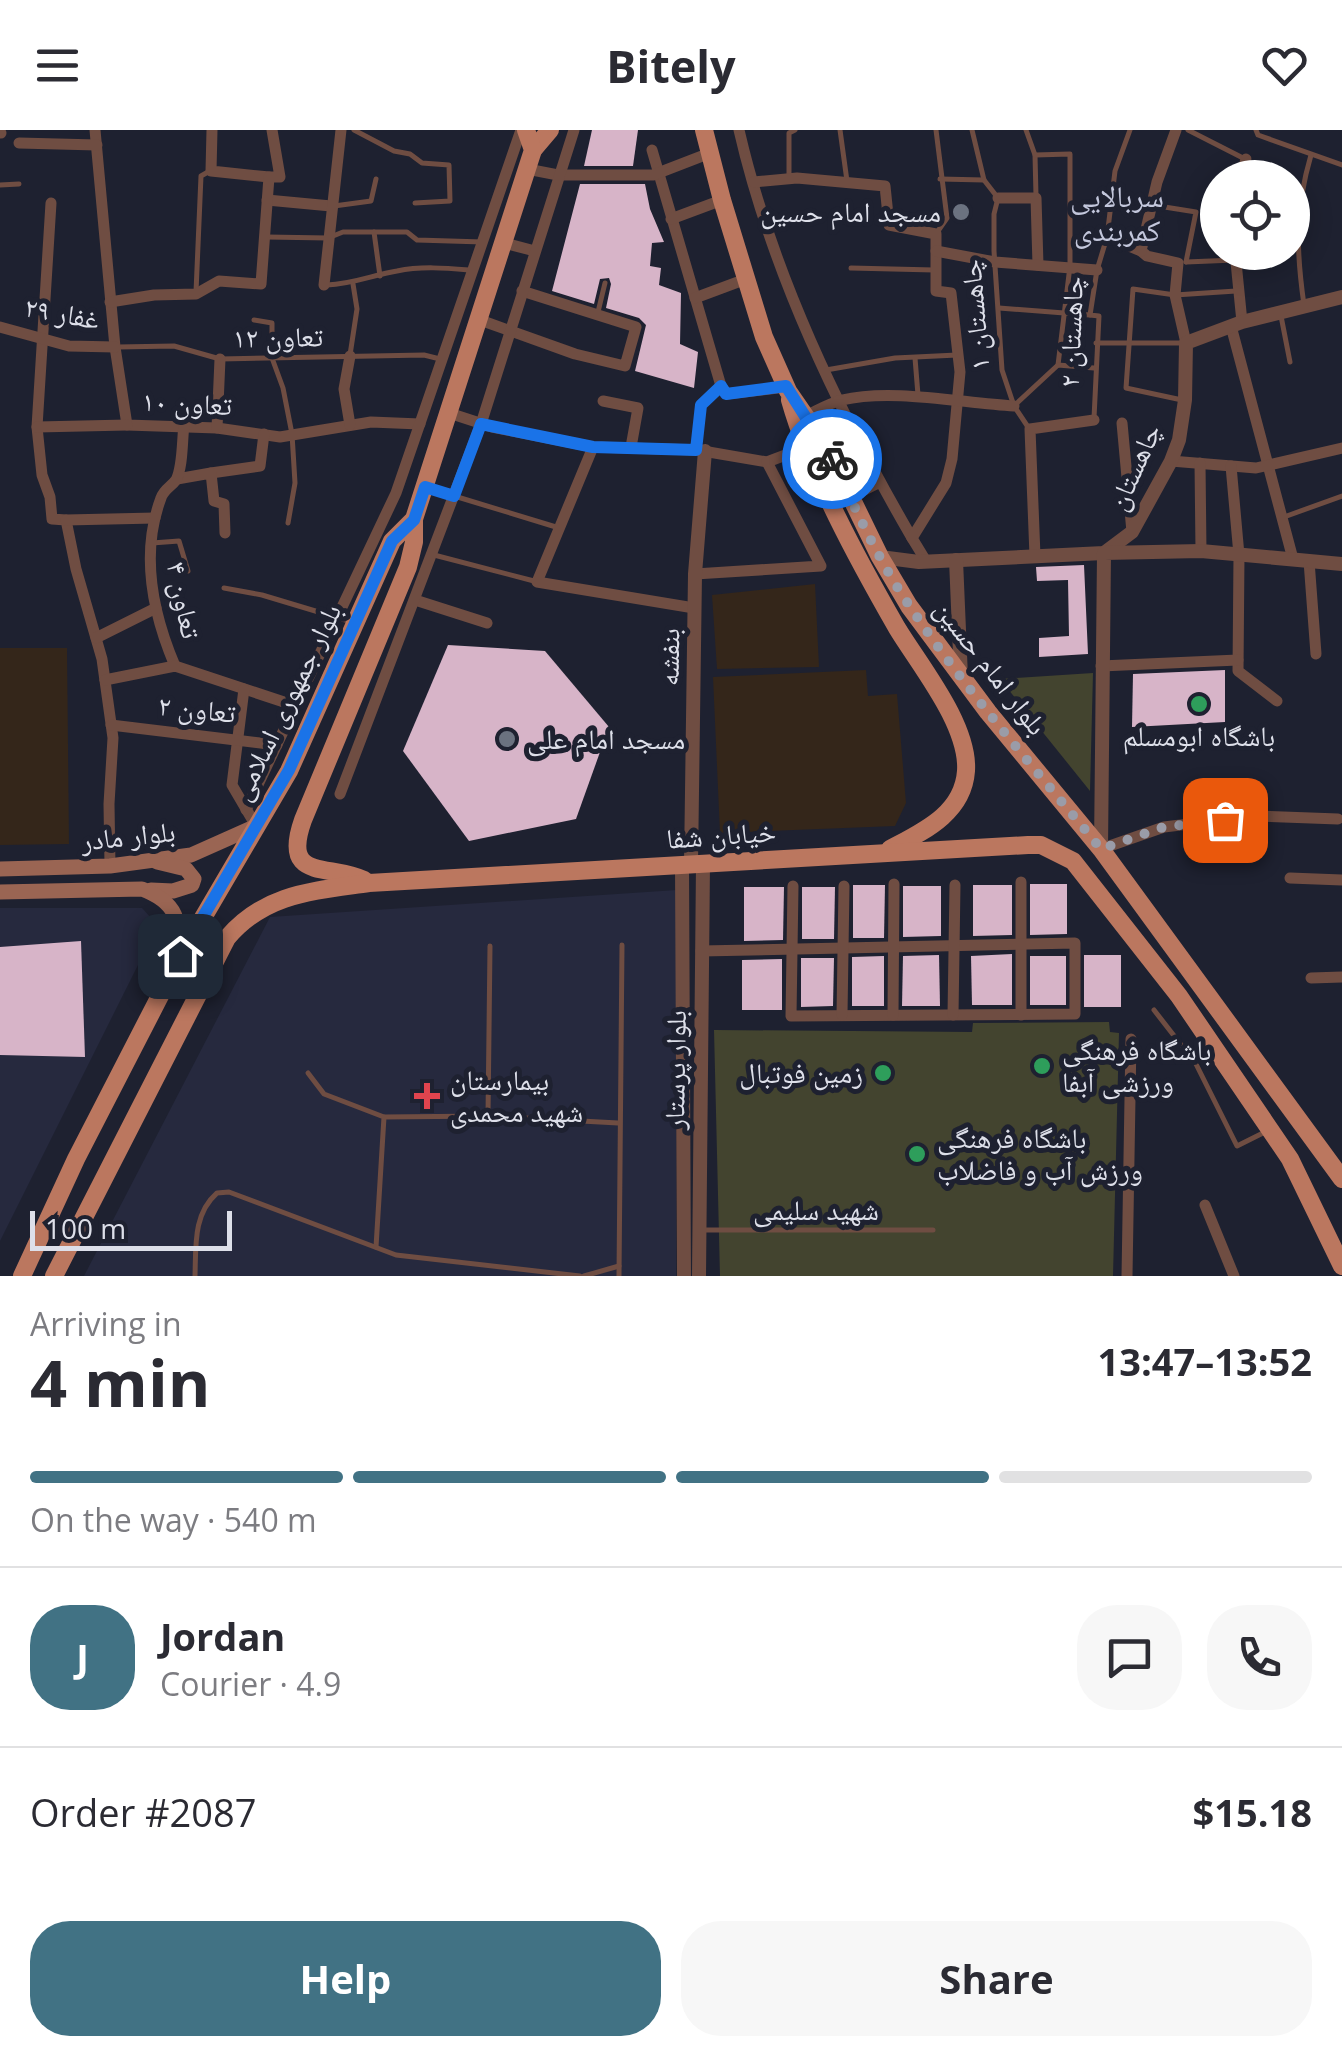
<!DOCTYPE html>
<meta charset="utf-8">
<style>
:root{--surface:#fff;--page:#f7f7f7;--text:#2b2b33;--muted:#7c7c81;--line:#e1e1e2;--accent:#417284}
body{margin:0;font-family:"Open Sans","Noto Naskh Arabic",sans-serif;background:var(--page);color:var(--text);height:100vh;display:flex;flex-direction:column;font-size:38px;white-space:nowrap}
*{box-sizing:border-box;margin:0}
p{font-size:32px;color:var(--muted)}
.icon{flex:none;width:55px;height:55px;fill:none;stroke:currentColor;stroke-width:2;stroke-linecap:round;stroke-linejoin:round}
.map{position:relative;height:1146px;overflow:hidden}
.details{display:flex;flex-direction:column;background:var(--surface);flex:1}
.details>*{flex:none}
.buttons{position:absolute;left:1200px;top:30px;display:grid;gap:20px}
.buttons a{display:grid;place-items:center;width:110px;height:110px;border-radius:50%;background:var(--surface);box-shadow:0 5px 25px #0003;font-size:50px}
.scale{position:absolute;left:30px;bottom:25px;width:202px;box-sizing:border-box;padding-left:10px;border:5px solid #dddfe9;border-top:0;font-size:28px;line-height:35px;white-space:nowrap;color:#dddfe9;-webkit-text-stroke:8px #1e2130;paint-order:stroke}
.pin{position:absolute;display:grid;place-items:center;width:85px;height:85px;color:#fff;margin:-42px;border-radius:20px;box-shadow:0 5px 15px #0006}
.courier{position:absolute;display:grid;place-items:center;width:100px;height:100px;margin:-50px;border:8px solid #1a73e8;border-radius:50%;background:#fff;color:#222;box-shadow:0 2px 12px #0007}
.overview em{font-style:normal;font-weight:700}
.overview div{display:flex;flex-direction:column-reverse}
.overview{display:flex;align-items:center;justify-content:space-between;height:170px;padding:0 30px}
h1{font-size:65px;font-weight:700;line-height:75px}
.bar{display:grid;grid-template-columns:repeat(4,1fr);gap:15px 10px;align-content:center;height:120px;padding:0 30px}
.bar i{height:12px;border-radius:8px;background:var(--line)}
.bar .active{background:var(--accent)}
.bar p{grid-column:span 4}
.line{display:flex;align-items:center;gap:25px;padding:0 30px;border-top:2px solid var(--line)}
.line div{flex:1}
.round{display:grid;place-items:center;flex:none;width:105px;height:105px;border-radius:40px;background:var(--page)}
.primary-button{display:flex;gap:20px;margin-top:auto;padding:20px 30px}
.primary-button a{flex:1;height:115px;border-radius:40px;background:var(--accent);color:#fff;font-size:40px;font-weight:700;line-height:115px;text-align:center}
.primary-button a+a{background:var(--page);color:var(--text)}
header{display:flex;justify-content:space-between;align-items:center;height:130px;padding:0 30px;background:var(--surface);font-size:45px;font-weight:700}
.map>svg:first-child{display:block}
</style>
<header><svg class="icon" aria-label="menu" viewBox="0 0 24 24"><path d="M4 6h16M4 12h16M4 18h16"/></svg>Bitely<svg class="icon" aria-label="heart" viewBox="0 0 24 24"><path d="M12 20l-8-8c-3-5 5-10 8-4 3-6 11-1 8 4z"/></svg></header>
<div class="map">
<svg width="1342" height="1146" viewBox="0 0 1342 1146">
<rect width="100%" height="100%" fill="#1e2130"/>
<g fill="#26293e">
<path d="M677 760 676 1146H84L270 787Z"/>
<path d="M0 778H142L151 788 150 811 0 1111Z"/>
</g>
<g fill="#34261a">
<path d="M815 454 819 537 717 539 712 465Z"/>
<path d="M0 518H67L69 714 0 715Z"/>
<path d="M866 540 868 566 897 564 906 673 895 696 720 703 713 547Z"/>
</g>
<g fill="#43442f">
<path d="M1093 543 1090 661 1000 549Z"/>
<path d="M1109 892 1110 902 1119 903 1113 1146H720L714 900 972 902 973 893Z"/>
</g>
<g fill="#d7b4c8">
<path d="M592 0H638L633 36H584Z"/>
<path d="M580 54H645L650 79 664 112 652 113 650 136 661 138 659 155 681 163 680 214 698 222 694 258 635 241 646 195 639 188 606 178 611 154 609 148 600 149 594 174 552 161Z"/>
<path d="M1084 435 1088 524 1039 527V508L1069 506 1068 450 1037 451 1036 437Z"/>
<path d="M448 515 545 521 609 597 576 689 469 711 403 621Z"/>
<path d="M1225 540V592L1132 597 1133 544Z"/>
<path d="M1030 754H1067V804L1030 805Z"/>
<path d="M853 755H885L884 808H853Z"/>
<path d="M973 755H1012V805L973 806Z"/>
<path d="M903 756H941V806L903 807Z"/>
<path d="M744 757H784L783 810 744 811Z"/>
<path d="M802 757H835L834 809H802Z"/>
<path d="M81 811 85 927 0 925V817Z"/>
<path d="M1012 824V875H972L971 826Z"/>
<path d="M939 825 940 876H902L903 826Z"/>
<rect x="1084" y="825" width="37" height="52"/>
<path d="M884 826V876H852V827Z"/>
<rect x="1030" y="826" width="36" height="49"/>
<path d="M801 828H834L833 876 801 877Z"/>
<path d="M782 829V880H742V830Z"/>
</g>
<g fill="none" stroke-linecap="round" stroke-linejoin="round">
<g stroke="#6f4d42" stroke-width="5">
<path d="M354 0 394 21 410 24 422 33 449 35 450 71 415 73"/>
<path d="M840 0 847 51"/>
<path d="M936 0 947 88 938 101"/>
<path d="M972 0 984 50 998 68 994 84V121L1002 240 1014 276 1028 297"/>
<path d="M1026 0 1035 25 1036 66"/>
<path d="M1188 0 1243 28"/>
<path d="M1256 0 1258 5 1342 35"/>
<path d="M1035 25 1070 24V136L1058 235"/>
<path d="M789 48V3L795 0"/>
<path d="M940 49 984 50"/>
<path d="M0 55 19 54"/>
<path d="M1152 75 1196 82 1186 132"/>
<path d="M334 76 371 71 376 49"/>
<path d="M374 102 380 146"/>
<path d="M267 107 328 108 343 102H407L417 110 483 112"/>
<path d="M1186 132 1235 130"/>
<path d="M851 138 934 140"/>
<path d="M327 155C353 154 373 145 397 141 421 136 445 138 469 140"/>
<path d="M196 162 201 46 208 42"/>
<path d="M1304 175C1296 119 1295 80 1311 25"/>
<path d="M999 178 1090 185"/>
<path d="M598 182 605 153"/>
<path d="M1281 186 1290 232"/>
<path d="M254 190 272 193V228L283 258 292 304 295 353 288 393"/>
<path d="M1096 213H1183"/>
<path d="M118 217 174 216 220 229 424 225 440 229"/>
<path d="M350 225 357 179 353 154"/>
<path d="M915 228 918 265"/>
<path d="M826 240 895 228 957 225"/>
<path d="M1182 270 1126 258 1133 159 1175 165 1236 161"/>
<path d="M1016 274 1058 235 1094 238"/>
<path d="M1094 288 1099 186 1090 185 1097 140 1107 107 1115 41 1130 0"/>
<path d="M697 317 701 275 721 256"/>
<path d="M428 358 556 397"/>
<path d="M1284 387 1342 366"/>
<path d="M152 413 179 411 188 441"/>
<path d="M434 425 534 451"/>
<path d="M224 458 262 465 352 492"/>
<path d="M1154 880 1196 934 1237 1016 1267 1001"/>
<path d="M308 943 324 964 384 987 376 1117"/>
<path d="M488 986 490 816"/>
<path d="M384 987 488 986 618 993"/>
<path d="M701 1100H933"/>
<path d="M195 1146C196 1116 193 1084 217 1063L229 1062 396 1125 580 1146"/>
<path d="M584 1146 619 1136"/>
<path d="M619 1146 622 815"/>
</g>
<g stroke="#6f4d42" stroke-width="11">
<path d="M95 0 115 217 127 295 217 298 280 307 371 292 420 294"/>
<path d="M212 0 211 41 269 47"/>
<path d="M739 0C772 143 839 282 912 408"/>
<path d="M1176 0 1157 52 1141 121 1147 126 1178 133 1175 165 1186 213"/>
<path d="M0 3H1"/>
<path d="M19 13 97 15"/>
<path d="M652 20 721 256 727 264 786 257"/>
<path d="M527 39 558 45H653L710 23"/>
<path d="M1241 48 1246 29"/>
<path d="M754 52 797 48 885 56 889 95 936 104V161L951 163 960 242 952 329 946 353 912 408 926 431"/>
<path d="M998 68H1036L1038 135"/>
<path d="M267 70 331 76"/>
<path d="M51 73 37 297 42 345 50 367 52 389 66 390 76 439 102 529 113 608 109 674 110 736"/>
<path d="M671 89 722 70"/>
<path d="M1107 107 1141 121"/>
<path d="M504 113 535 121"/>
<path d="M936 121 995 132 1097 140"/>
<path d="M1235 122 1242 192"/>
<path d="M324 155 341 0"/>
<path d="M695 168 746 149"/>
<path d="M110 172 154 165 196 164 219 151 261 154 269 47H280L272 0"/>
<path d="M480 190 575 224 625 236 636 197 522 161"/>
<path d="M1231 196 1293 429"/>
<path d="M0 197 69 216 115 217"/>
<path d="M350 226 344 259 350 295"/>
<path d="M603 271 638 278 631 317"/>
<path d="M449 283 492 297 593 317 697 320 767 332 804 318"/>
<path d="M807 285C818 280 830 273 842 270 892 258 961 273 1014 276"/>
<path d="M1122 293 1132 402"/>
<path d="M37 297 127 295"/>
<path d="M217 298 220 229"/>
<path d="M593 317 537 452 694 478"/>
<path d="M1171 331 1256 338 1342 318"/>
<path d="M1200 333 1201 421"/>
<path d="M1231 336 1239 425 1238 541 1277 571"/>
<path d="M211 343 260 336 264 304"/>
<path d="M177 349 211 343 214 371 224 374 225 403"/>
<path d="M850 367 880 352"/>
<path d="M66 390 155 388"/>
<path d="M1035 426 1030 299 1094 290"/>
<path d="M1309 431 1316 524"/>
<path d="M695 444 821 436 767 332"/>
<path d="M415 470 487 493"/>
<path d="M96 508 156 478"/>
<path d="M175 536C152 482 140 424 161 368 164 359 171 357 176 350 183 337 182 310 184 295"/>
<path d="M1101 536 1238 530"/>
<path d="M105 550 175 536 296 576"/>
<path d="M244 559 232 655 256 696"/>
<path d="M111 595 277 615"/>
<path d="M340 664 481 294 574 0"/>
<path d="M246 680 396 363 521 0"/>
<path d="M1101 719 1164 697 1255 686 1338 689"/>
<path d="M1290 748 1342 750"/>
<path d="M1021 752V885"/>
<path d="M701 821 1075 813V884L791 886 793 756"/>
<path d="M1311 848 1342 847"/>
<path d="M842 885 844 756"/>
<path d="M893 885 894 754"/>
<path d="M953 885 955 755"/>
<path d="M1205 1075 1234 1146"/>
<path d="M1127 1146 1131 909"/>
</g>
<g stroke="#6f4d42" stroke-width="14">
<path d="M880 427 919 432 1104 423 1132 402 1171 331 1179 310 1185 270 1186 213 1242 192 1342 167"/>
<path d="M956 430 961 547"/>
<path d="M1101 719 1104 423 1201 421 1342 434"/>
<path d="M691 734 695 444 705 321"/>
<path d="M682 735 684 1146"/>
<path d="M699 1146 703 734"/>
</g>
<g stroke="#9a6553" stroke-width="15">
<path d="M0 739 110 736 191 725 256 696"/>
<path d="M151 760 173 761 192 755 194 749 186 739 157 732"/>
<path d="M0 762 142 759C179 773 179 791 180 827"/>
</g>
<g stroke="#bb775f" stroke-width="18">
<path d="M704 0 722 70 764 207 788 261 826 316 880 427 909 476 988 582 1101 719 1342 1049"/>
<path d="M533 20 550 0"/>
<path d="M790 270C811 344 858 430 897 498 920 536 969 595 966 641 963 684 922 702 890 719"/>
<path d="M364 750C328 733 281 752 303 690L408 437 414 412V389"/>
<path d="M22 1146 76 1029 180 827 289 641 392 411 414 389 533 20 526 0"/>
<path d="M54 1146 227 808C265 763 313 761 369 753L1028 715H1041L1073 731 1179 866 1290 1029 1342 1136"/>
</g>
</g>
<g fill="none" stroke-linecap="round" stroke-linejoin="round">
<path stroke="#9a9ca8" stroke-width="10" stroke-dasharray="0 18" d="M832 329C856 380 879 432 911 478 968 563 1036 640 1101 719L1164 697 1225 690"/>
<path stroke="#1a73e8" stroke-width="12" d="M180 826 289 640 392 411 414 390 425 357 454 366 481 294 593 317 696 320 701 275 721 256 726 264 786 256 832 329"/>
</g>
<g fill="#6b7280" stroke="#1e2130" stroke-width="4">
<circle cx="961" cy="82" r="10"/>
<circle cx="507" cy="609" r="10"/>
</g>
<g fill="#2e9e5b" stroke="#1e2130" stroke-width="4">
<circle cx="1199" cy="574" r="10"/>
<circle cx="1042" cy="936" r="10"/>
<circle cx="883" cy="943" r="10"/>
<circle cx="917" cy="1024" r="10"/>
</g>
<path fill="#e0444e" stroke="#1e2130" stroke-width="4" d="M422 951h10v10h10v10h-10v10h-10v-10h-10v-10h10z"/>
<g text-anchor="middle" stroke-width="10" stroke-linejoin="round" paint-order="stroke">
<g font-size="28" fill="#dddfe9" stroke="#1e2130" text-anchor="start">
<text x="941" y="92" text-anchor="end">مسجد امام حسین</text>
<text x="1199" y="616" text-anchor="middle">باشگاه ابومسلم</text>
<text x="527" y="619">مسجد امام علی</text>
<text x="1062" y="930">باشگاه فرهنگی<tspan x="1062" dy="32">ورزشی آبفا</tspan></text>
<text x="863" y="953" text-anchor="end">زمین فوتبال</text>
<text x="450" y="960">بیمارستان<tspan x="450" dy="32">شهید محمدی</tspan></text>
<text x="937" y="1018">باشگاه فرهنگی<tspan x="937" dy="32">ورزش آب و فاضلاب</tspan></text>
</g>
<g font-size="28" fill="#dddfe9" stroke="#1e2130">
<text transform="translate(62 183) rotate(10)" y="10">غفار ۲۹</text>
<text transform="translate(975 185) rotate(-95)" y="10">چاهستان ۱</text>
<text transform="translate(1071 202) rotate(-88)" y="10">چاهستان ۲</text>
<text transform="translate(278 207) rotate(-1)" y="10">تعاون ۱۲</text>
<text transform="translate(187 273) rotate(3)" y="10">تعاون ۱۰</text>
<text transform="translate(1134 337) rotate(-66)" y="10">چاهستان</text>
<text transform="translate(184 470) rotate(78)" y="10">تعاون ۴</text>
<text transform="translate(669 527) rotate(-89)" y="10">بنفشه</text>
<text transform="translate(991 537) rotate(52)" y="10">بلوار امام حسین</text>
<text transform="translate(286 572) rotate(-64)" y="10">بلوار جمهوری اسلامی</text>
<text transform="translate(197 579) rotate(6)" y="10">تعاون ۲</text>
<text transform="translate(721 705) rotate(-4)" y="10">خیابان شفا</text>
<text transform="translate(128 706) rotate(-6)" y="10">بلوار مادر</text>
<text transform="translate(675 940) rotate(-89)" y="10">بلوار پرستار</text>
<text x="816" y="1090">شهید سلیمی</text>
</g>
<g font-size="30" fill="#c3c7dc" stroke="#1e2130">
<text x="1117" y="77">سربالایی<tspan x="1117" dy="34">کمربندی</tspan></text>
</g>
</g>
</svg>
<div class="buttons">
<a><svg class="icon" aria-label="locate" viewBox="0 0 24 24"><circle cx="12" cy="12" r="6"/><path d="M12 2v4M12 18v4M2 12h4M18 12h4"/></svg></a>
</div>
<div class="scale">100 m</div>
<div class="pin" style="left:1225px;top:690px;background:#ea580c"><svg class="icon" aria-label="bag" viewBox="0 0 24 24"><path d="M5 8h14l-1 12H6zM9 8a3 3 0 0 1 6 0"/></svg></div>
<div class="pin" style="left:180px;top:826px;background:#1f2937"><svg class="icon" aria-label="home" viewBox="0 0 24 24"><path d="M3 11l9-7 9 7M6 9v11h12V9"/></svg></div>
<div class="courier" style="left:832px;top:329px"><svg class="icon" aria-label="bike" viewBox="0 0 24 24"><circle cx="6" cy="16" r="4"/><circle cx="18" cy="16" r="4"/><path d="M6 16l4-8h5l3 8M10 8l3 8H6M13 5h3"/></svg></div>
</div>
<section class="details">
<div class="overview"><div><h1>4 min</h1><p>Arriving in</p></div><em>13:47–13:52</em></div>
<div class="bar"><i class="active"></i><i class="active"></i><i class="active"></i><i></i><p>On the way · 540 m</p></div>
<div class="line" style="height:180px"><b class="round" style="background:var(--accent);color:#fff">J</b><div><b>Jordan</b><p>Courier · 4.9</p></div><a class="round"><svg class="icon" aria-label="chat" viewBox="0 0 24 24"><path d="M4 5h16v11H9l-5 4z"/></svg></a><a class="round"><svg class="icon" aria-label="phone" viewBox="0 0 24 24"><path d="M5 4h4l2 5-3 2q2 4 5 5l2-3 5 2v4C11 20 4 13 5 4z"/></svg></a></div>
<div class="line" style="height:130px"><div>Order #2087</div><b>$15.18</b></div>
<div class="primary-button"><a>Help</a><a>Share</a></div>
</section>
